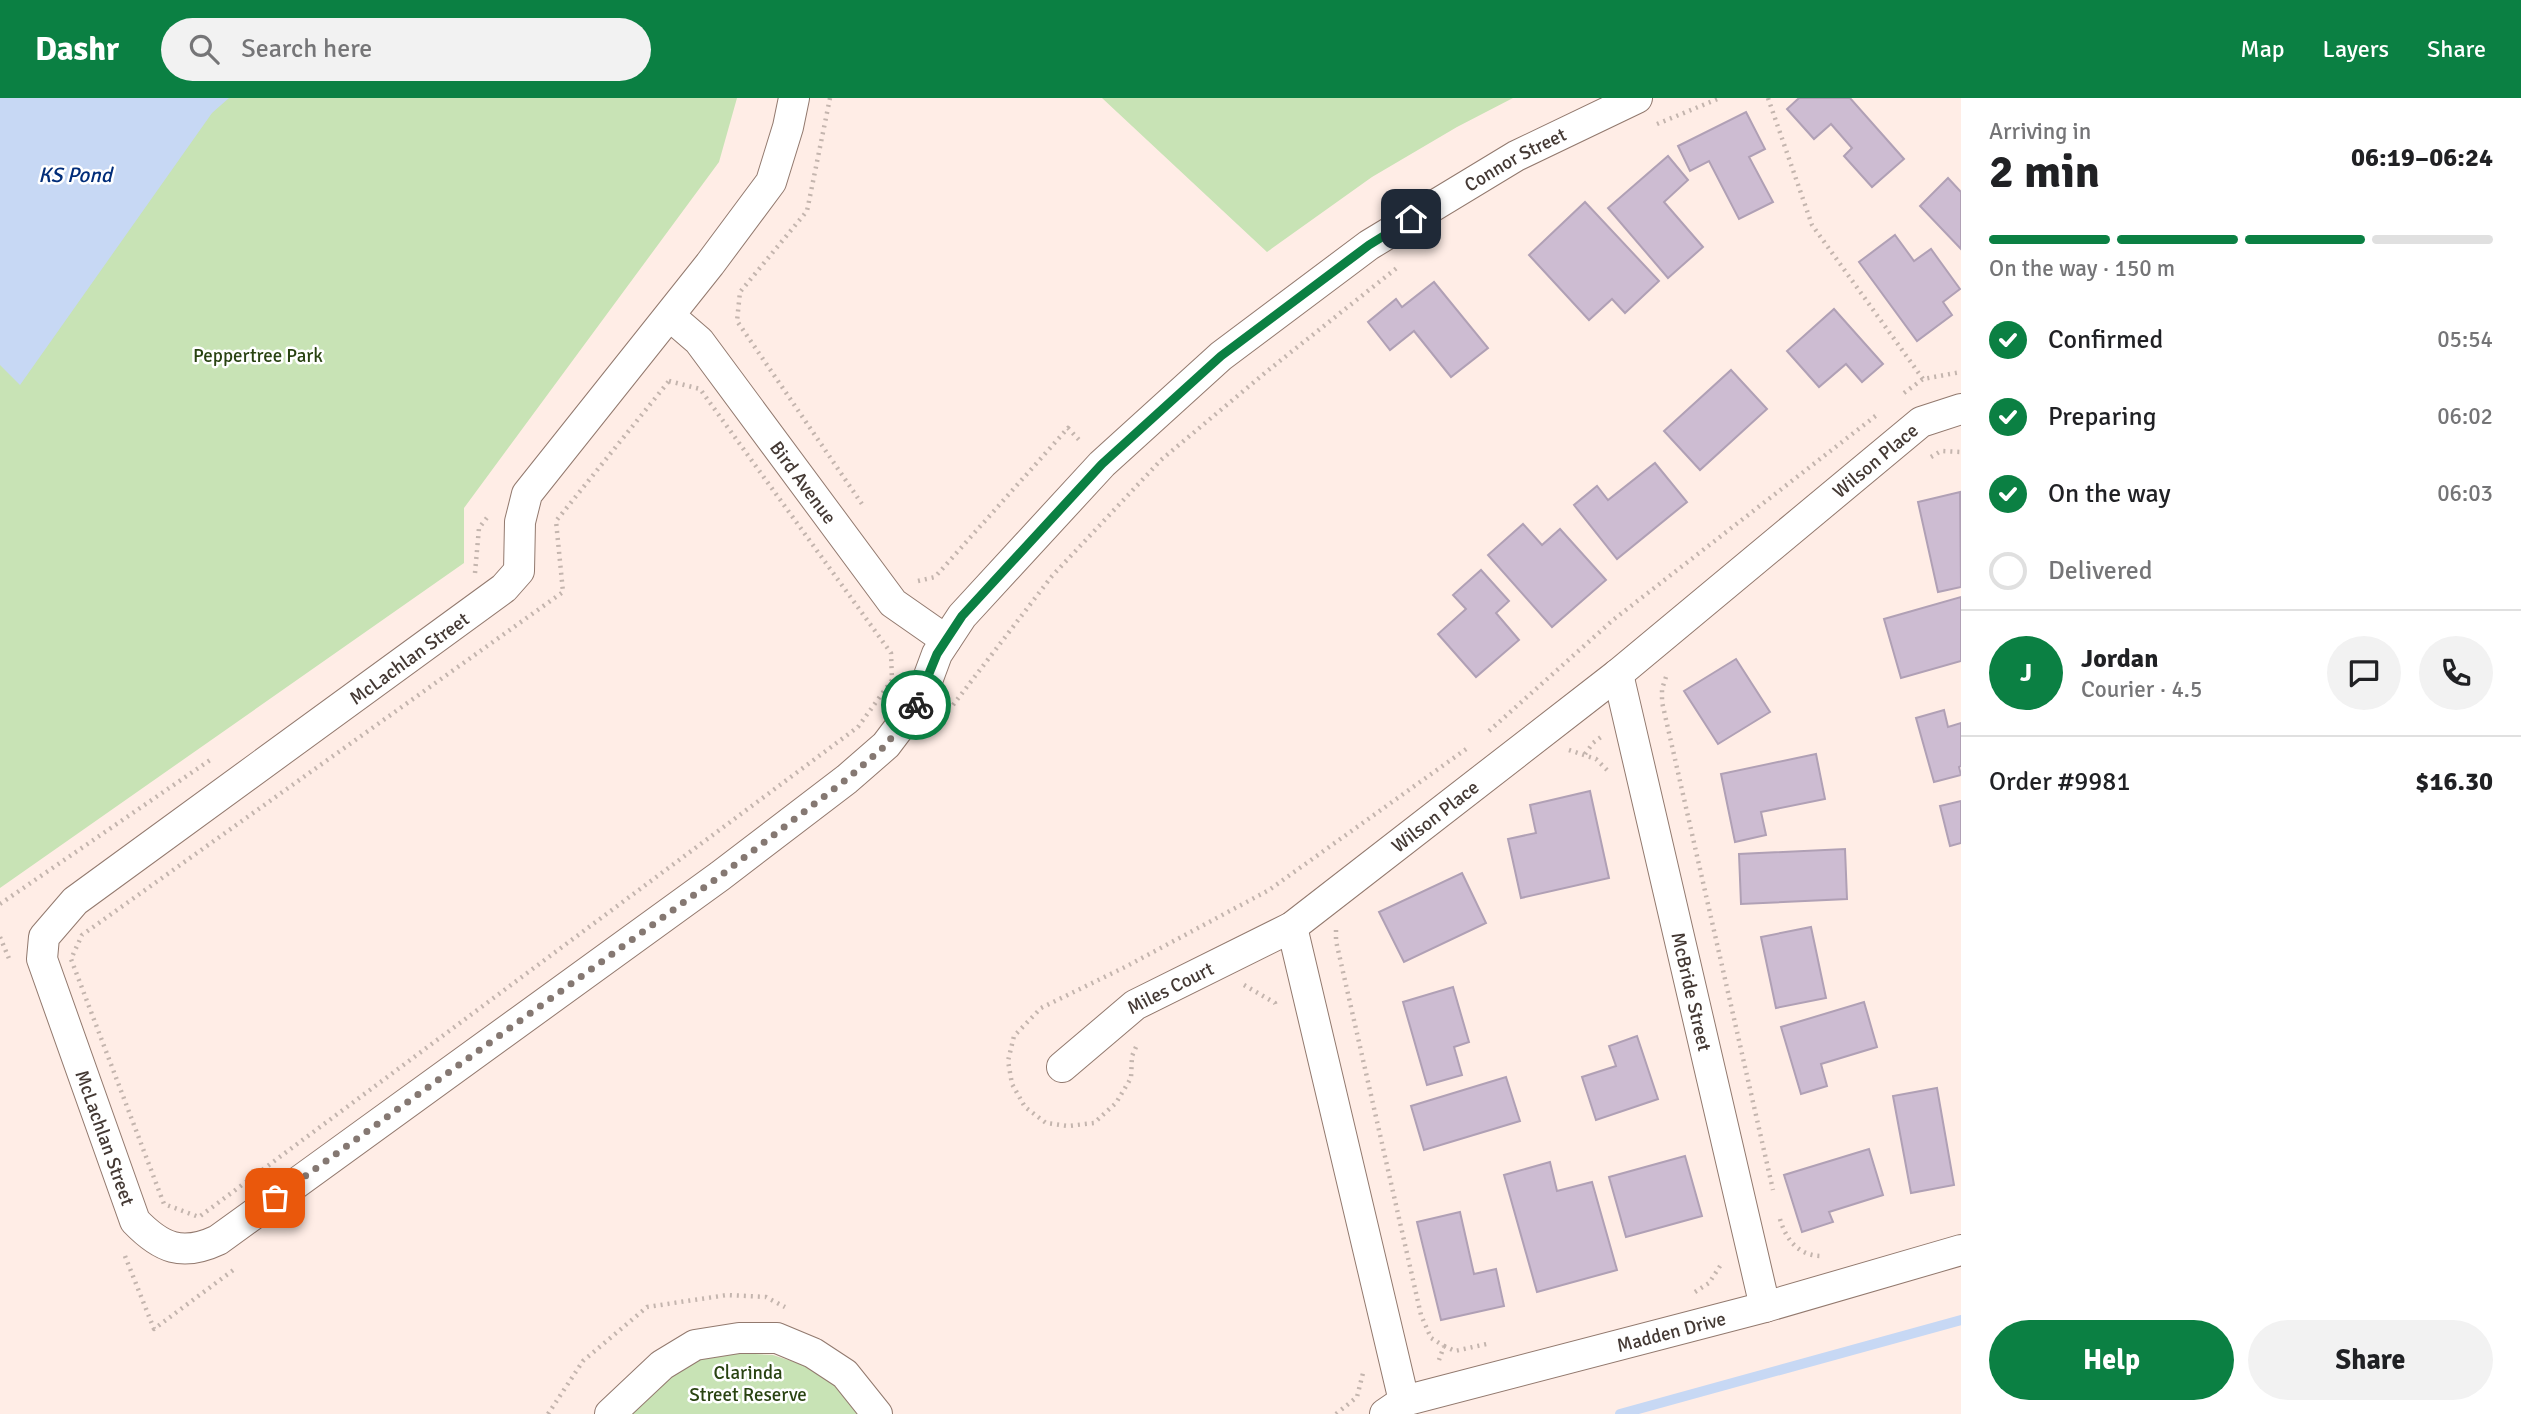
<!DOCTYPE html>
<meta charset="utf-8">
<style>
:root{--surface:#fff;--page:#f2f2f2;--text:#202124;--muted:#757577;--line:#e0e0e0;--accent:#0b8043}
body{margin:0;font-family:Signika,sans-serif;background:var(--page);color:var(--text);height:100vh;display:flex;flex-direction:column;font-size:26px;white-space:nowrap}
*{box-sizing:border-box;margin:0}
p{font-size:23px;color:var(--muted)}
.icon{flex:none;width:38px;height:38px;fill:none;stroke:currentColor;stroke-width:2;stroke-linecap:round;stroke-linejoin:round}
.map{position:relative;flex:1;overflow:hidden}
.drawer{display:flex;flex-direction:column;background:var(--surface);width:560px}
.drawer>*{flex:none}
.pin{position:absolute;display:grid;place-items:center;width:60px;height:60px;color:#fff;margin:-30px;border-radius:14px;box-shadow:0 4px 10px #0006}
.courier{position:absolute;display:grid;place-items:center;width:70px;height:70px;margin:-35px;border:5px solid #0b8043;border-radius:50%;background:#fff;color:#222;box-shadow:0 2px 9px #0007}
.headline em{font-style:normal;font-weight:800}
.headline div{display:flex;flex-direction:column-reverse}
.headline{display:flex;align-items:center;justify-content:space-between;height:119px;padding:0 28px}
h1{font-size:46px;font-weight:800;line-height:52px}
.bar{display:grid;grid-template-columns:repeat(4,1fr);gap:10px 7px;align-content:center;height:84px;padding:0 28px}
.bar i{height:9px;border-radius:5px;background:var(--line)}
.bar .active{background:var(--accent)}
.bar p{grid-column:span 4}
.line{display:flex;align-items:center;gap:18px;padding:0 28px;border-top:2px solid var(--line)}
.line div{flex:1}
.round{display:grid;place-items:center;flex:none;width:74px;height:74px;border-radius:37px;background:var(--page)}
ol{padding:0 28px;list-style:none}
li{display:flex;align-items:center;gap:21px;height:77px}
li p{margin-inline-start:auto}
li .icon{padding:7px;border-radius:50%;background:var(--accent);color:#fff;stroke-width:4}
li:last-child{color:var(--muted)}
li i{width:38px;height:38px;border:4px solid var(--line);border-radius:50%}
.cta{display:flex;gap:14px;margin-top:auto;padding:14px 28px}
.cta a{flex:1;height:80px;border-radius:42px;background:var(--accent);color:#fff;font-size:28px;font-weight:800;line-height:80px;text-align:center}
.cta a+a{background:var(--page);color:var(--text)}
header{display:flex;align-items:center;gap:42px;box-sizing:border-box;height:98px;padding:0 35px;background:var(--accent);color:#fff}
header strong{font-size:33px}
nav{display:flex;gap:38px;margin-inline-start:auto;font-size:24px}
.search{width:490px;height:63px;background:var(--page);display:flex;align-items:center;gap:18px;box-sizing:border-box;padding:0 24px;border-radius:38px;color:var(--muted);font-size:26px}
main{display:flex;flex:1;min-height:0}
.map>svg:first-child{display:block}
</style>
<header>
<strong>Dashr</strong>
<div class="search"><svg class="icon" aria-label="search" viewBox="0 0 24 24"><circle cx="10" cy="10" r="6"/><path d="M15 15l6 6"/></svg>Search here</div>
<nav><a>Map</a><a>Layers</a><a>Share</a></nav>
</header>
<main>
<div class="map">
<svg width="1961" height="1316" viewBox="0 0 1961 1316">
<rect width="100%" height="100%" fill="#ffede6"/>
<g fill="#c8e3b5">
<path d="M0 0H737L719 64 464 410V465L0 790Z"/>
<path d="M1102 0H1513L1457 29 1372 79 1267 154Z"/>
<path d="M737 1255 773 1257 806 1268 840 1284 865 1316H632L667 1279 695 1259Z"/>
</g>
<path fill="#c7d8f4" d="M0 0H229L212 15 20 287 0 267Z"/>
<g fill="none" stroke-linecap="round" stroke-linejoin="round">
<path stroke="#c7d8f4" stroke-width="10" d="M1620 1316 1961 1222"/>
</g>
<g fill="#cdbcd2" stroke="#b0a0b5" stroke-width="2">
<path d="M1799 0H1850L1904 61 1872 89 1844 58 1852 50 1831 26 1814 41 1787 11Z"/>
<path d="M1746 14 1765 51 1749 59 1773 104 1739 121 1709 63 1690 73 1678 48Z"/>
<path d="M1668 58 1688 82 1664 104 1703 149 1668 180 1608 110Z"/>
<path d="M1948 80 1961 94V151L1920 108Z"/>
<path d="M1585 104 1659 183 1625 215 1612 201 1589 222 1529 157Z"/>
<path d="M1895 137 1914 163 1931 151 1960 191 1943 204 1952 217 1917 243 1859 164Z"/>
<path d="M1434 184 1488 250 1451 279 1414 233 1390 252 1368 224 1396 201 1402 209Z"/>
<path d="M1834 211 1883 266 1862 284 1846 266 1819 289 1787 253Z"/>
<path d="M1731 272 1767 311 1700 372 1664 333Z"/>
<path d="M1655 365 1687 404 1617 461 1574 407 1597 388 1608 402Z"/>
<path d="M1960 394 1961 489 1938 494 1918 404Z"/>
<path d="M1523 426 1542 447 1560 431 1606 482 1552 529 1488 457Z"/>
<path d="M1481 472 1509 503 1496 515 1519 542 1476 579 1438 536 1466 511 1453 497Z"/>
<path d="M1961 499V563L1901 580 1884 521Z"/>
<path d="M1736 561 1770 614 1718 646 1684 593Z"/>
<path d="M1944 612 1948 629 1961 625V668L1959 669 1961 677 1934 684 1916 620Z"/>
<path d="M1816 656 1825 701 1761 714 1766 737 1735 744 1721 676Z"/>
<path d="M1590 693 1609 780 1521 800 1508 741 1536 735 1530 707Z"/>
<path d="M1961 703V745L1950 748 1940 708Z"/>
<path d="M1845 751 1847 801 1741 806 1739 756Z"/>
<path d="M1462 775 1486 825 1404 864 1379 814Z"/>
<path d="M1811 829 1826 900 1776 910 1761 839Z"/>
<path d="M1453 889 1469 944 1454 949 1462 977 1427 987 1403 904Z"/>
<path d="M1864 904 1877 949 1821 966 1827 988 1801 996 1781 929Z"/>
<path d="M1637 938 1658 1001 1596 1022 1582 979 1616 968 1609 948Z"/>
<path d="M1506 979 1520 1023 1424 1052 1411 1008Z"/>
<path d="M1937 990 1954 1087 1911 1095 1893 998Z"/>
<path d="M1869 1051 1883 1097 1829 1114 1833 1124 1802 1134 1784 1077Z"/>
<path d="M1685 1058 1702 1118 1626 1139 1609 1079Z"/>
<path d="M1550 1064 1557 1093 1592 1084 1617 1172 1537 1194 1504 1077Z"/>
<path d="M1460 1114 1474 1176 1496 1171 1504 1208 1441 1222 1417 1124Z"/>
</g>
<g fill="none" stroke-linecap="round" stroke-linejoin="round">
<defs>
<g id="street">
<path id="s1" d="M794 0 788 29 771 84 710 166 527 396 520 424 519 473 504 490 75 803 44 839 42 861 135 1123C161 1150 182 1159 218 1142L720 778 847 681 886 647 920 602 937 556 962 518 1102 366 1221 258 1369 147 1516 58 1637 0"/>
<path id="s2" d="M670 218 699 243 893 505 946 542"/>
<path id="s3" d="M1618 576 1765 1209"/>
<path d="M1292 829 1404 1303"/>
<path id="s4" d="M1062 969 1135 907 1292 829 1618 576 1921 324 1961 311"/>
<path d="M610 1316 662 1267 695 1247 739 1240H777L813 1255 845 1276 877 1316"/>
<path id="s5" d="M1385 1316 1404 1303 1765 1209 1961 1152"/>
</g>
</defs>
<use href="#street" stroke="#92796e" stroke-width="32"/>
<g stroke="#c4b5ae" stroke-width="4.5" stroke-dasharray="2 5" stroke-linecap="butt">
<path d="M830 0 807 113 740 194 737 223 864 409"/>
<path d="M1768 0 1812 127 1923 281"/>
<path d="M1657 26 1720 0"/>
<path d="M669 283 700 291 891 555 892 582 858 629 199 1119 164 1106 71 861 82 837 563 494 556 423Z"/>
<path d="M1904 295 1923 281 1961 274"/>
<path d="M1931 359 1941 353 1961 354"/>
<path d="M475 475 479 430 489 417"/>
<path d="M918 483 935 479 1068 330 1081 344"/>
<path d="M1666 579 1662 591V604L1773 1092"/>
<path d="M953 607 1052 478 1161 362 1266 274 1398 169"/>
<path d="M1489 633 1613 522 1878 316"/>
<path d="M1569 652 1596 661 1609 674"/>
<path d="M1585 656 1593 645 1601 639"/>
<path d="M0 806 213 660"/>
<path d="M1336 832V843L1421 1217 1431 1240 1444 1248 1439 1262"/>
<path d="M0 839 10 863"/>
<path d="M1244 887 1275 905 1276 909"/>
<path d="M1136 949 1132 958 1131 980 1116 1005 1094 1025 1068 1028 1046 1025 1025 1009 1012 986 1008 963 1014 938 1041 910 1127 868 1269 792 1469 649"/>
<path d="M1780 1121C1786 1142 1799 1158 1822 1158"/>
<path d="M125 1158 154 1231 236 1170"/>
<path d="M1695 1194 1709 1185 1722 1165"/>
<path d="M1444 1248 1455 1253 1491 1245"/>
<path d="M548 1316 583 1263 647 1209 727 1197 766 1199 785 1209"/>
<path d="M1336 1316 1357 1299 1363 1275"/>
</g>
<use href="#street" stroke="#fff" stroke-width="30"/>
</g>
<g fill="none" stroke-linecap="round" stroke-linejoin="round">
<path stroke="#857872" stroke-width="7" stroke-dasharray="0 12.6" d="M275 1100 720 778 847 681 886 647 916 607"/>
<path stroke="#0b8043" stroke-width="9" d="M916 607 937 556 962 518 1102 366 1221 258 1369 147 1411 121"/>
</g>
<g text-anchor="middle" stroke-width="5" stroke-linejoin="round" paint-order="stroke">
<g font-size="19" fill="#443934" stroke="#fff">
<text dy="7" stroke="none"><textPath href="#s1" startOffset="3260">Connor Street</textPath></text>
<text dy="7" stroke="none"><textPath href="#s4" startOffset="1018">Wilson Place</textPath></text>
<text dy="7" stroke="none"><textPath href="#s2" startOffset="214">Bird Avenue</textPath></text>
<text transform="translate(409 560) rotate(-36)" y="7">McLachlan Street</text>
<text dy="7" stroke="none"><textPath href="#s4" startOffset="452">Wilson Place</textPath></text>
<text dy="7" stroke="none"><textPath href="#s4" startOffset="135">Miles Court</textPath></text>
<text dy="7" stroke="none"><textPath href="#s3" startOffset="326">McBride Street</textPath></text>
<text dy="7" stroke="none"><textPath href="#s1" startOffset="1374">McLachlan Street</textPath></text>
<text dy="7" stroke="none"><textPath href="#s5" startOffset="299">Madden Drive</textPath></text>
</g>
<g font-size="19" fill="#294311" stroke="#fff">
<text x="258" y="264">Peppertree Park</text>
<text x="748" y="1281">Clarinda<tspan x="748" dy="22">Street Reserve</tspan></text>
</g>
<g font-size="21" font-style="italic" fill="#012d79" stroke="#fff">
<text x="75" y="84">KS Pond</text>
</g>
</g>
</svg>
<div class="pin" style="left:275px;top:1100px;background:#ea580c"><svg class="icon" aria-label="bag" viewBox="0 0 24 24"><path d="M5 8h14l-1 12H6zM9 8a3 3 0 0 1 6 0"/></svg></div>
<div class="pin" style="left:1411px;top:121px;background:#1f2937"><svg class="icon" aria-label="home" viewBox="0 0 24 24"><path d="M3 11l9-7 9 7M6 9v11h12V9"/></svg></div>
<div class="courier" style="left:916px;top:607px"><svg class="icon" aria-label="bike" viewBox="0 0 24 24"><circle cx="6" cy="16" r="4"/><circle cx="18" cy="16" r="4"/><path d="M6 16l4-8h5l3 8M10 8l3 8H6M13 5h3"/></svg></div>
</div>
<section class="drawer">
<div class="headline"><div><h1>2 min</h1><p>Arriving in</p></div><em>06:19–06:24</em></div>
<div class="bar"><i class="active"></i><i class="active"></i><i class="active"></i><i></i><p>On the way · 150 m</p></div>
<ol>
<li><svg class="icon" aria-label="check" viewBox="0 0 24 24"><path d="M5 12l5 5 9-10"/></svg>Confirmed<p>05:54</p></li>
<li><svg class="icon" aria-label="check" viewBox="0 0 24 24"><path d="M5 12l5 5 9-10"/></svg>Preparing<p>06:02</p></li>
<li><svg class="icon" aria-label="check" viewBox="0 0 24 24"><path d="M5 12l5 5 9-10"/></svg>On the way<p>06:03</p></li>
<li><i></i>Delivered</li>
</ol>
<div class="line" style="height:126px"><b class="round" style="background:var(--accent);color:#fff">J</b><div><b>Jordan</b><p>Courier · 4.5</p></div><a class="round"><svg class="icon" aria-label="chat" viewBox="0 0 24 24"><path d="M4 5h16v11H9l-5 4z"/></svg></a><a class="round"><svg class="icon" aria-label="phone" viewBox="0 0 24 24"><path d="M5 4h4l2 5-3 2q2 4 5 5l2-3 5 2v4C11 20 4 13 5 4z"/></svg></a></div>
<div class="line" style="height:91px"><div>Order #9981</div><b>$16.30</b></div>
<div class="cta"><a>Help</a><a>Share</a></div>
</section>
</main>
